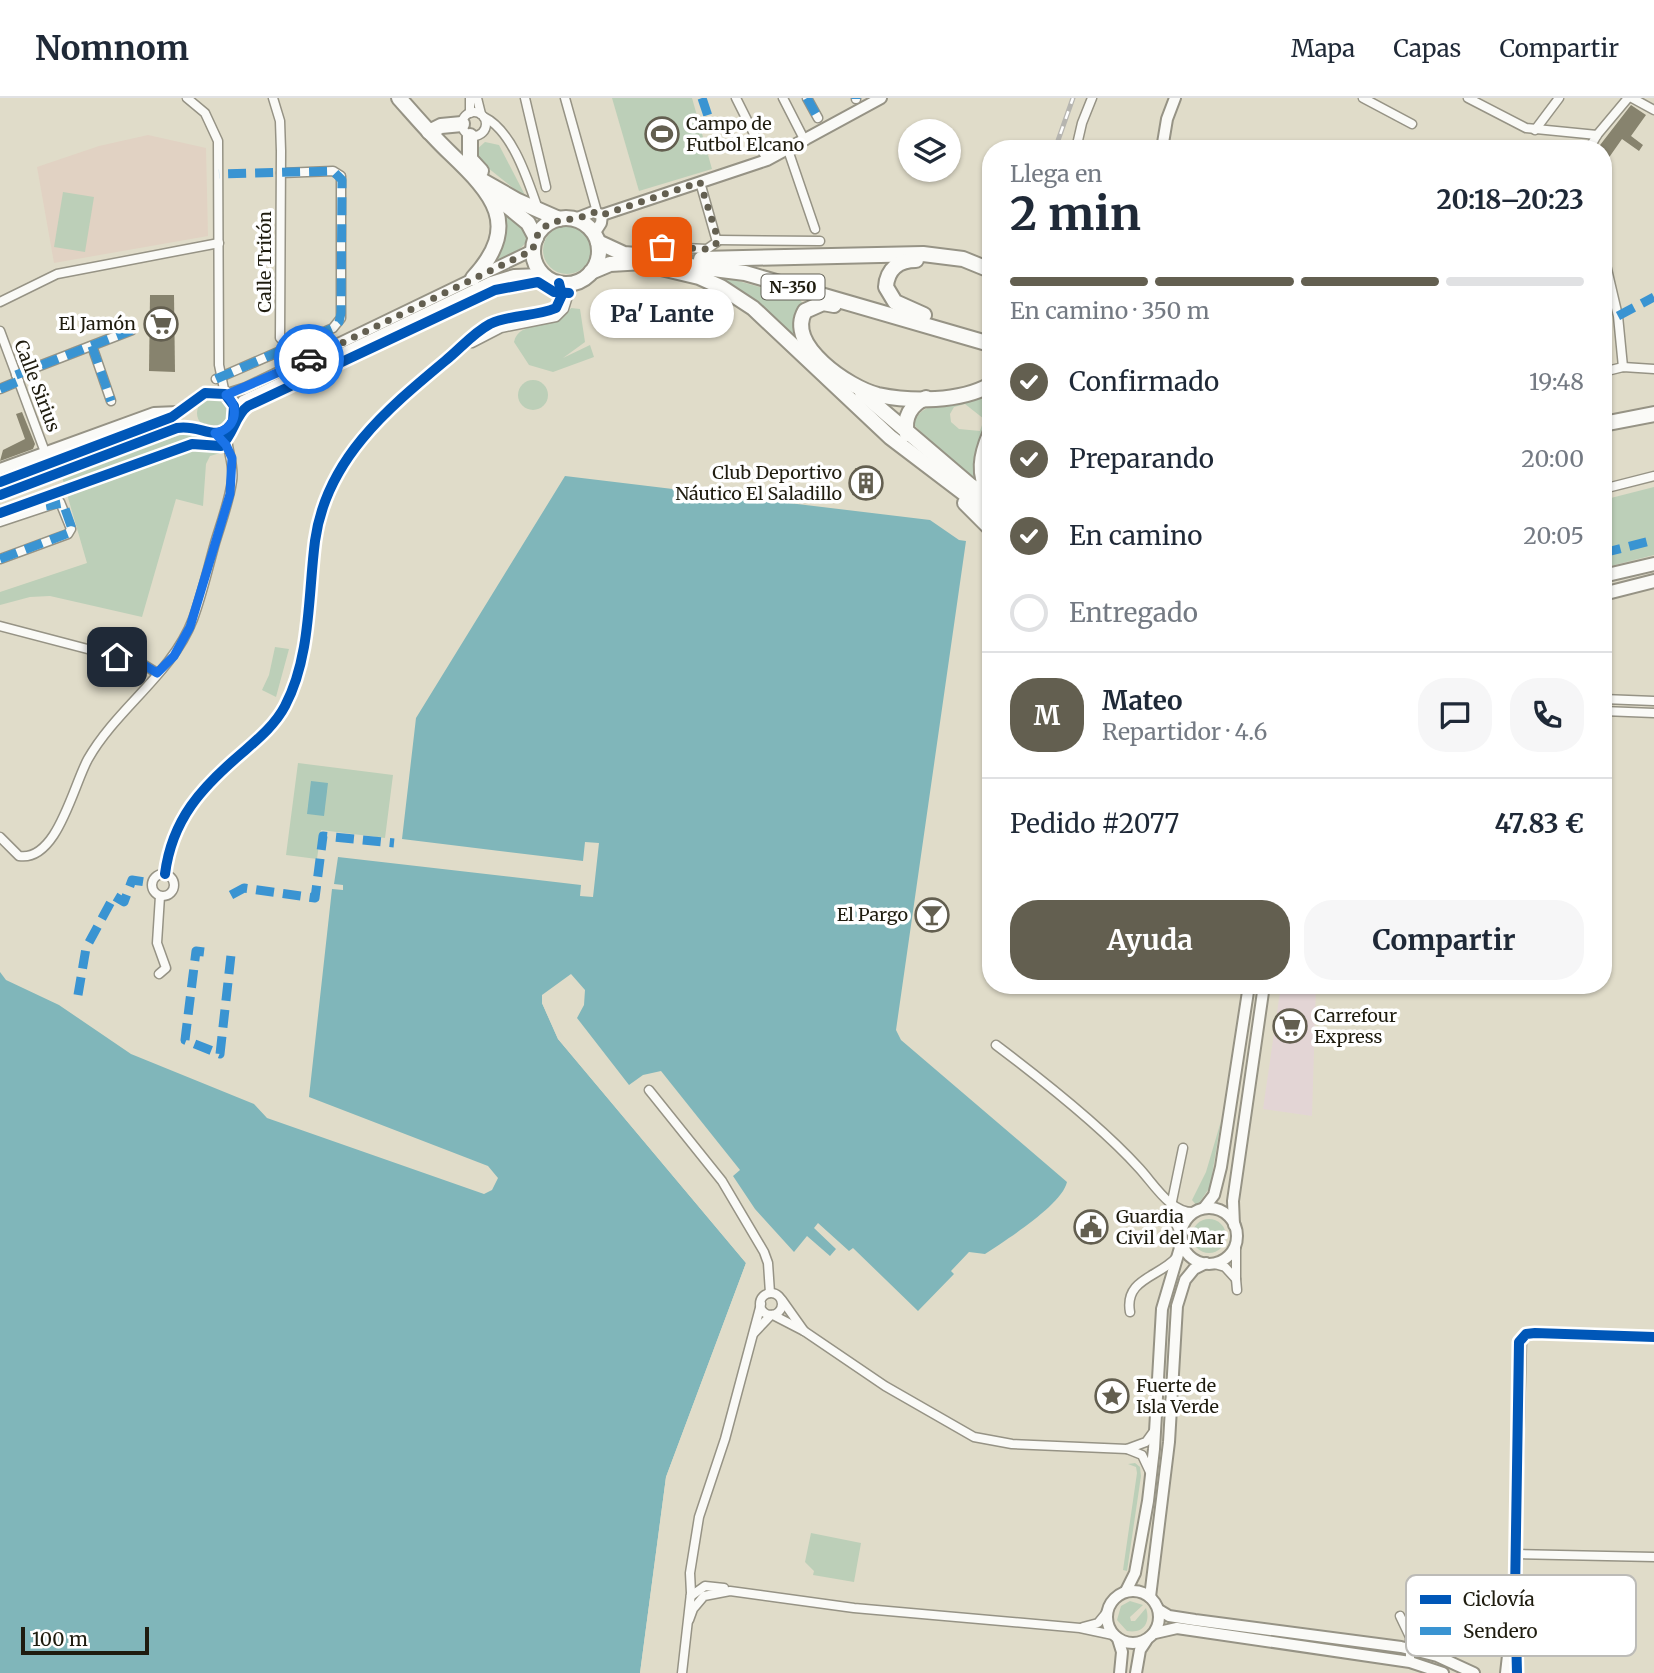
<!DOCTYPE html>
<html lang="es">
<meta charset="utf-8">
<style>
:root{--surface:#fff;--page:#f6f6f7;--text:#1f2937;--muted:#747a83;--line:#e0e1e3;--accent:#635f50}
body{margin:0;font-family:Merriweather,serif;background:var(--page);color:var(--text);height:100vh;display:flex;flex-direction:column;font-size:26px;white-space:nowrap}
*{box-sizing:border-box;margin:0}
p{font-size:23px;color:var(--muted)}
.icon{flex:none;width:38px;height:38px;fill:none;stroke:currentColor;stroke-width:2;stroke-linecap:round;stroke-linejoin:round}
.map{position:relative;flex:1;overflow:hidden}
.details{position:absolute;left:982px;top:42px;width:630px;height:854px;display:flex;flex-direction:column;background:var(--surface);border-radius:28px;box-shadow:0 2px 5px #0004}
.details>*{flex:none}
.fabs{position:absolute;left:898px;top:21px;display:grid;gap:14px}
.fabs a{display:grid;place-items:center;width:63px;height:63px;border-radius:50%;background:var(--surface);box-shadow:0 2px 5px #0004;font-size:35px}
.scale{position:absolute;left:21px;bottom:18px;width:128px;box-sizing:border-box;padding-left:7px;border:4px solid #1f1c0f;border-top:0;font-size:19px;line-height:24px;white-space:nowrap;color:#1f1c0f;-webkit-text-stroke:5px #fff;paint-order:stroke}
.pin{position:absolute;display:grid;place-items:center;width:60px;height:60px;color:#fff;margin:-30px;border-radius:14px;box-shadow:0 4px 10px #0006}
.courier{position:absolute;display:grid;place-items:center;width:70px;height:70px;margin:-35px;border:5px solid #1a73e8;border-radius:50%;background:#fff;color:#222;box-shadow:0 2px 9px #0007}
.bubble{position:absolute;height:49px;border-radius:24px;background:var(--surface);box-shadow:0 2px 5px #0004;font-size:23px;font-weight:700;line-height:49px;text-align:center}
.head em{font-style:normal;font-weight:700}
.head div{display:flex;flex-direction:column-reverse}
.head{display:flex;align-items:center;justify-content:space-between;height:119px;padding:0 28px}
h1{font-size:46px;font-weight:700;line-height:52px}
.bar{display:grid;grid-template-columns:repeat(4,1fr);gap:10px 7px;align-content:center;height:84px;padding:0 28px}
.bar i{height:9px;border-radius:5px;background:var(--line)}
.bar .selected{background:var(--accent)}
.bar p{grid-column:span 4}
.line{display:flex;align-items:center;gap:18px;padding:0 28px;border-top:2px solid var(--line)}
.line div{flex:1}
.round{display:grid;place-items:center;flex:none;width:74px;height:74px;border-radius:28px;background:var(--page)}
ol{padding:0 28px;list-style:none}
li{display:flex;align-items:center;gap:21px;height:77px}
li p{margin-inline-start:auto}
li .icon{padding:7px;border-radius:50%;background:var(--accent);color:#fff;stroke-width:4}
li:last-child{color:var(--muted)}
li i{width:38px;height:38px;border:4px solid var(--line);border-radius:50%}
.cta{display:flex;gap:14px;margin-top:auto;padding:14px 28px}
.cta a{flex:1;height:80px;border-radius:28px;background:var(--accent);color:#fff;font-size:28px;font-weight:700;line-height:80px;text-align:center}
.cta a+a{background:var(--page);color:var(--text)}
header{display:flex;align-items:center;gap:42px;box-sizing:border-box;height:98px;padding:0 35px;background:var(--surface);border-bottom:2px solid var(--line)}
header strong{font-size:33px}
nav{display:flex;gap:38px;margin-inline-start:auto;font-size:24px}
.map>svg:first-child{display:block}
</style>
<header>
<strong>Nomnom</strong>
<nav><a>Mapa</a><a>Capas</a><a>Compartir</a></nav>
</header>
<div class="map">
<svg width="1654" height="1575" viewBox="0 0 1654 1575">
<rect width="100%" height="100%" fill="#e0dcc9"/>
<path fill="#e3d5d5" d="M1281 887H1316L1312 1018 1263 1011Z"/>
<path fill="#e1d2c3" d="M148 37 206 50 208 138 54 165 37 69 99 48Z"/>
<g fill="#bccfb8" fill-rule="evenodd">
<path d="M612 0H692L712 71 639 93Z"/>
<path d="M485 44 499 47 527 101 478 62 475 53Z"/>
<path d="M63 94 94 99 85 154 54 149Z"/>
<path d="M499 107C541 135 535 148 492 165Z"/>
<circle cx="567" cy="152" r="24"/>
<path d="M717 177 799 200 803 206 793 219V238L750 199 708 178Z"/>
<path d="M571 210 580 211 585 244 563 260 590 247 594 259 553 274 529 267 514 244C519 220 557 235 571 210Z"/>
<circle cx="533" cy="297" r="15"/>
<path d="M990 298C990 305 992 314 990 320 985 347 968 349 976 384L972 383 913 326C924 297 966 306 990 298ZM965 306 984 321 980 333 959 331 951 324 950 316 954 309Z"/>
<circle cx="212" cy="315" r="15"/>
<path d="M188 334 218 340 224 354 210 358 206 366 203 408 176 401 142 519 50 498 30 499 0 507V494L87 465 62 379Z"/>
<path d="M1654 389V457L1603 470V402Z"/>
<path d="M275 549 289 551 276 599 262 592 269 577Z"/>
<path d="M298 665 393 677 385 740 321 732 317 761 286 757Z"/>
<path d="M1221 1023 1210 1089 1197 1108 1192 1102 1206 1074Z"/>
<circle cx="1209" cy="1138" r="17"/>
<path d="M1135 1365 1140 1369 1141 1378 1127 1473 1123 1472 1137 1375 1136 1369 1128 1366Z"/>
<path d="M811 1435 861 1445 854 1484 813 1477 814 1473 805 1464Z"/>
<path d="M1130 1503 1143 1507 1130 1519 1131 1523H1135L1146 1510C1151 1525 1143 1536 1127 1533L1117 1522 1121 1508Z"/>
</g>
<g fill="#80b6ba">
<path d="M565 378 930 422 959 442 966 443 896 932 901 942 1067 1084C1062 1107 1006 1142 985 1156L969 1154 951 1173 954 1176 918 1213 853 1150 849 1153 818 1125 814 1130 836 1151 830 1158 807 1138 794 1154 755 1111 733 1078 740 1072 661 973 643 977 629 987 577 920 584 907 585 892 571 876 542 897V905L558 941 746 1165 666 1379 640 1575H0V874L6 882 59 907 131 956 254 1006 267 1020 484 1096 492 1092 498 1080 488 1068 309 999 332 791 343 792V787L334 786 338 759 581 787 580 798 593 799 599 745 585 744 583 763 402 741 416 620Z"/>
<path d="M311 683 328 685 324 718 307 716Z"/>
</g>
<path fill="#e0dcc9" d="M543 896 561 939 750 1165 669 1380 644 1575H640L666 1379 746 1165 558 941 542 905Z"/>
<g fill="#87836e">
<path d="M1631 7 1646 17 1631 38 1643 47 1639 53 1622 41 1603 68V51H1597Z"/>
<path d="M150 197H174L175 274 149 273Z"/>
<path d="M22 314 35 346 33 351 0 363 3 352 25 341 16 316Z"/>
<path d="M855 370 880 373 876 401 852 397Z"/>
</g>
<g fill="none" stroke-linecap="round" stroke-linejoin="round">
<defs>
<g id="street">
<path d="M187 0 205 15 218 43 219 267 225 296"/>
<path d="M273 0 280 23 281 53 280 240 290 248 323 251"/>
<path d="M470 0V15"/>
<path d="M477 0 481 16"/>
<path d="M525 0 546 89"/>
<path d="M565 0 597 114"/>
<path d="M736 0 767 62"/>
<path d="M783 0 805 43"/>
<path d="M807 0 818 20"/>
<path d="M856 0V1"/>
<path d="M1363 0 1412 26"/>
<path d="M1468 0 1526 30 1597 37"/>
<path d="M1632 0 1654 12"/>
<circle cx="474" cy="26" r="12"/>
<path d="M484 19C513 33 528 83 538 111"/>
<path d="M1535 32 1559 0"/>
<path d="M1076 51 1082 25 1092 0"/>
<path d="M1589 51 1597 37 1628 0"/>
<path d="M788 52 815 131"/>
<path d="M718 142 820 143"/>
<path d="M662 149 707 151 717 144 700 84"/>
<path d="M1603 154 1618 218 1623 269"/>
<path d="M0 204 57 176 219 145"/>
<path d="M0 233 45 354"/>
<path d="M472 245 501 230 556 219 564 211 572 185"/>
<path d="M92 248 111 303"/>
<path d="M1603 274 1623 269 1654 271"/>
<path d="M16 277 132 232"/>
<path d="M216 281 333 230 341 220V78L333 73 281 75"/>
<path d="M0 291 19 283"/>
<path d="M1603 391 1654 378"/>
<path d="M0 424 60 404 71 431 68 436 0 461"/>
<path d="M0 528 141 565 157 575"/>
<path d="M1603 601 1654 603"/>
<path d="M1603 613 1654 615"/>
<path d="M0 739 19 758C57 764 73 688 88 661 117 610 172 576 193 521 202 497 208 470 215 445 221 425 229 404 232 383 235 365 225 349 227 331"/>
<circle cx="163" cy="787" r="11"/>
<path d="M165 776C172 721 202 689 242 655 258 641 275 627 285 608 311 559 308 497 315 443 326 362 386 312 445 263 460 251 473 235 490 226 511 216 535 219 556 210L562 197 559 185"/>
<path d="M159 876 166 870 157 845 160 798"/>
<path d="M996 947C1041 981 1101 1028 1139 1070 1154 1086 1171 1116 1195 1114"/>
<path d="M649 992 722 1083 764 1154 768 1165 770 1195"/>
<path d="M1181 1137 1170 1113 1183 1050"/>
<path d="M1211 1165 1225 1169 1236 1181V1144"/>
<path d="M1236 1181 1237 1192"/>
<circle cx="771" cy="1206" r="11"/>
<path d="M782 1202 804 1233"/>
<path d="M1130 1214C1124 1181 1159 1179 1176 1160"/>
<path d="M773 1217 804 1233 885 1288 974 1339 1012 1346 1127 1351 1146 1344 1154 1333"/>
<path d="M754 1235 771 1217"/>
<path d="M1127 1351 1142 1357 1150 1374"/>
<path d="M1516 1456 1654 1459"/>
<path d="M1515 1496 1522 1239 1535 1235 1654 1239"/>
<path d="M691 1498 705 1488 724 1490"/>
<path d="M1400 1518 1410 1539V1564"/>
<path d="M689 1522 693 1511 704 1498 730 1493 854 1510 1080 1530 1113 1537"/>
<path d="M1083 1529 1098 1525 1107 1514"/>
<path d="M682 1575 691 1495 690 1475 699 1419 725 1341 761 1206"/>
</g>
<g id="secondary">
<path d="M1162 51 1167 21 1175 0"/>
<path d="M602 117 767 62 881 0"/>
<path d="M575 121 593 114 602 117"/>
<path d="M594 136 601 125 602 117"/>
<path d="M226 297 245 291 533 152"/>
<path d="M235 313 243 303 491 184 514 177 542 176"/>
<path d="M0 371 154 315 178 314"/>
<path d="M0 384 172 319 205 295 225 296 234 308 233 323C218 348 201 325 177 330L0 397"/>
<path d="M1204 1110 1214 1097 1221 1069 1249 887"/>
<circle cx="1209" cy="1138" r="28"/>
<path d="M1234 1127 1233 1103 1264 887"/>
<circle cx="1133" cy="1519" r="26"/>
<path d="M1126 1493 1135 1475 1148 1403 1154 1351 1162 1211 1182 1143"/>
<path d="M1150 1499 1169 1344 1177 1208 1185 1182 1194 1171 1206 1165"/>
<path d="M1159 1512 1169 1518 1195 1522 1401 1549 1437 1558 1474 1575"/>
<path d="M1155 1535 1177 1530 1410 1564 1443 1575"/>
<path d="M1118 1541 1122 1554 1120 1575"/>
<path d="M1136 1575 1140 1552 1146 1543"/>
<path d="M1506 1575 1515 1496"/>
<path d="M1517 1575V1529"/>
</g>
<g id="primary">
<path d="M1603 478 1654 466"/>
<path d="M1603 496 1654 483"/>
</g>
<g id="highway">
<path d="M399 0C416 19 432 38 450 55 493 96 522 127 473 180"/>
<path d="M429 34 441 28 462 26"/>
<path d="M470 38V61L481 73"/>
<path d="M476 79 518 103 559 121"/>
<path d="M495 98 528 125 536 140"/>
<circle cx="566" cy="153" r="33"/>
<path d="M598 144 624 156 685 161"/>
<path d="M701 161 923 156 963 161 990 172"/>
<path d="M916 162C899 162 887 171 886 189L895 204 924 217"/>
<path d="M636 164 699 179 721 189 753 210 890 339 990 415"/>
<path d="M674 166 745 175 990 246"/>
<path d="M591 174 610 166 644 164"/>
<path d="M834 207 823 205 805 213C785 247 849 290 878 297 912 304 960 304 990 287"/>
<path d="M862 295 971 388 990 400"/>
<path d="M1603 326 1654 316"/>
<path d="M907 336C903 320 911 306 926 300"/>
<path d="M990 336C981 357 977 377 990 396"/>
<path d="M965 405 990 430"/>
</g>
</defs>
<use href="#street" stroke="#969385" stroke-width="11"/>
<use href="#secondary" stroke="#969385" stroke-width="14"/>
<use href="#primary" stroke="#969385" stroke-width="16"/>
<use href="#highway" stroke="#969385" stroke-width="18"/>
<use href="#street" stroke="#fafaf7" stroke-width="8"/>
<use href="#secondary" stroke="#fafaf7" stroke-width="10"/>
<use href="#primary" stroke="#fafaf7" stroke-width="12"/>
<use href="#highway" stroke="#fafaf7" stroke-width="14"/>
<defs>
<path id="rail" d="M1055 51 1073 0"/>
</defs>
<use href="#rail" stroke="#b6b5b0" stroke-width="5"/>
<use href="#rail" stroke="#fff" stroke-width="2.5" stroke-dasharray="8" stroke-linecap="butt"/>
<g stroke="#3a94d2" stroke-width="9" stroke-dasharray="18 9" stroke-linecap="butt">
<path d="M702 0 709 21"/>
<path d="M807 0 818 20"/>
<path d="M856 0V1"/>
<path d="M1618 218 1654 199"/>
<path d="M92 248 111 303"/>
<path d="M16 277 132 232"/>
<path d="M216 281 333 230 339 224 341 215 342 82 333 73 219 76"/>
<path d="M0 291 19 283"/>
<path d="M1603 455 1654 442"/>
<path d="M0 461 69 435 71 428 63 405 46 408"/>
<path d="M231 797 244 790 315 800 323 738 394 745"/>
<path d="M204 854 196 853 185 942 220 956 231 857H225"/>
<path d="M78 897 86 850 114 798 124 804 132 782 152 785"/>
</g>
<defs>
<g id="cycleway">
<path d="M0 384 172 319 205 295 225 296 234 308 233 323C218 348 201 325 177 330L0 397"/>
<path d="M0 415 192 346 221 348C234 336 235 317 248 308L495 192 538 184 554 194 569 195"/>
<path d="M165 776C172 721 202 689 242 655 258 641 275 627 285 608 311 559 308 497 315 443 326 362 386 312 445 263 460 251 473 235 490 226 511 216 535 219 556 210L562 197 559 185"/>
<path d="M1517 1575 1515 1496 1519 1244 1526 1236 1535 1235 1654 1239"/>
</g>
</defs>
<use href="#cycleway" stroke="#fff" stroke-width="15"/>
<use href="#cycleway" stroke="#0057b8" stroke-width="10"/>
</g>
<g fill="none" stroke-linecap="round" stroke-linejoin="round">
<path stroke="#635f50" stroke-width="7" stroke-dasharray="0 12.6" d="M309 261 533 152C536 127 553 122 574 121 582 120 589 115 597 114L602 117 700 84 717 138 716 146 707 151 662 149"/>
<path stroke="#1a73e8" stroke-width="9" d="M117 559 141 565 157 575 174 558 190 529 230 396 232 360 226 347 215 335C235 332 241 310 226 297L309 261"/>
</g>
<defs>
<symbol id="stadium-ring" viewBox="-11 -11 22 22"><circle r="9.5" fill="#fff" stroke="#635f50" stroke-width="1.5"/><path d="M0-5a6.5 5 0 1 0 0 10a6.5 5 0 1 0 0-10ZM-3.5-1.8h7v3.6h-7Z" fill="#635f50"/></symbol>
<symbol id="supermarket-ring" viewBox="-11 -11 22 22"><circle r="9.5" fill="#fff" stroke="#635f50" stroke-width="1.5"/><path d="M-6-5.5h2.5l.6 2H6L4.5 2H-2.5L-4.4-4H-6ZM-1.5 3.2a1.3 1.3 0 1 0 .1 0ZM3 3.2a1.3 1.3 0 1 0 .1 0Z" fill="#635f50"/></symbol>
<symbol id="building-ring" viewBox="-11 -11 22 22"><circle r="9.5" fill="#fff" stroke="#635f50" stroke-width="1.5"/><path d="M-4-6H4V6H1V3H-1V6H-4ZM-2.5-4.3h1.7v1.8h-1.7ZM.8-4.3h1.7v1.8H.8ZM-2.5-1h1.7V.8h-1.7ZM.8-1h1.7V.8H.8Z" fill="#635f50"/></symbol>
<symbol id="bar-ring" viewBox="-11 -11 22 22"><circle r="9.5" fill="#fff" stroke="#635f50" stroke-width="1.5"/><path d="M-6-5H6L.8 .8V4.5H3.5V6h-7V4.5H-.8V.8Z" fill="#635f50"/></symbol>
<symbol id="civic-ring" viewBox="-11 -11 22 22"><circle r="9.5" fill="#fff" stroke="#635f50" stroke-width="1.5"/><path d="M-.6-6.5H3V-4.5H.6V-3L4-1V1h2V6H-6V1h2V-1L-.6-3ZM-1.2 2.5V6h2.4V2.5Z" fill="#635f50"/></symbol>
<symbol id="sight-ring" viewBox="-11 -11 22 22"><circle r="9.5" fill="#fff" stroke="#635f50" stroke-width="1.5"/><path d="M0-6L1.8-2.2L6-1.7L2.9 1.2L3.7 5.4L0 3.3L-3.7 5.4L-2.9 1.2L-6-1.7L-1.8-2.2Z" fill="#635f50"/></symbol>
</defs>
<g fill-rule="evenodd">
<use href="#stadium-ring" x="643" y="17" width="38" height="38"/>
<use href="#supermarket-ring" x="142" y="207" width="38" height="38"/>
<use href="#building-ring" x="847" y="366" width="38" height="38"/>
<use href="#bar-ring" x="913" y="798" width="38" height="38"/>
<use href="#supermarket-ring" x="1271" y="909" width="38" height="38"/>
<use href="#civic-ring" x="1072" y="1110" width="38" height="38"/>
<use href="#sight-ring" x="1093" y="1279" width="38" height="38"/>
</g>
<g text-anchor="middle" stroke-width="7" stroke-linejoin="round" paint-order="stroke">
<rect fill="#fff" stroke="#626057" stroke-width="2" x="761.5" y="176.5" width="63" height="25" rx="5"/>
<g font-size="16" font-weight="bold" fill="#1f1c0f">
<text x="793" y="195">N-350</text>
</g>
<g font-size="18" fill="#1f1c0f" stroke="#fff" text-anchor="start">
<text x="686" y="32">Campo de<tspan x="686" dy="21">Futbol Elcano</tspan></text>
<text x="136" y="232" text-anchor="end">El Jamón</text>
<text x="842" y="381" text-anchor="end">Club Deportivo<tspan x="842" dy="21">Náutico El Saladillo</tspan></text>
<text x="908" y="823" text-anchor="end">El Pargo</text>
<text x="1314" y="924">Carrefour<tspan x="1314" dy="21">Express</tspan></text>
<text x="1116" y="1125">Guardia<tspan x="1116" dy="21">Civil del Mar</tspan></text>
<text x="1136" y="1294">Fuerte de<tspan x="1136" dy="21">Isla Verde</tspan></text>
</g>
<g font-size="18" fill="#1f1c0f" stroke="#fff">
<text transform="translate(265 164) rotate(-90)" y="6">Calle Tritón</text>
<text transform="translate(37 288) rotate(69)" y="6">Calle Sirius</text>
</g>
</g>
<rect x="1406" y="1477" width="230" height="81" rx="10" fill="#fff" stroke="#bcbbb7" stroke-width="2"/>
<rect x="1420" y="1497" width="31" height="9" fill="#0057b8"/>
<rect x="1420" y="1529" width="31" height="8" fill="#3a94d2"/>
<g font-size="19" fill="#1f1c0f">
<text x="1463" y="1508">Ciclovía</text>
<text x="1463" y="1540">Sendero</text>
</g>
</svg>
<div class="fabs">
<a><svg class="icon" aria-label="layers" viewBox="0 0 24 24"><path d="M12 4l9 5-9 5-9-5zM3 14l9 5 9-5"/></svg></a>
</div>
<div class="scale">100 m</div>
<div class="pin" style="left:662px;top:149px;background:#ea580c"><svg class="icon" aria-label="bag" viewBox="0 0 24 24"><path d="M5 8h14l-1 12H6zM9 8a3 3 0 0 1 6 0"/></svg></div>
<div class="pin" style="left:117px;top:559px;background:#1f2937"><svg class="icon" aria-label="home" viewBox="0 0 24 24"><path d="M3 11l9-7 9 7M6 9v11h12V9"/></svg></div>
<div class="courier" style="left:309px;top:261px"><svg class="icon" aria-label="car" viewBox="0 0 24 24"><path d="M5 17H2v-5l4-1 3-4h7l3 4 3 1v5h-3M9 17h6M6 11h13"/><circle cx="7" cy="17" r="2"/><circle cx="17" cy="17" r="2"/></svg></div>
<div class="bubble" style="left:590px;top:191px;width:144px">Pa' Lante</div>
<section class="details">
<div class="head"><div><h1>2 min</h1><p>Llega en</p></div><em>20:18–20:23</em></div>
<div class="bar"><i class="selected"></i><i class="selected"></i><i class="selected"></i><i></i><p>En camino · 350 m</p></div>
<ol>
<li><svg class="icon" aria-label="check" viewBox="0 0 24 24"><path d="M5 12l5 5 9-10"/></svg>Confirmado<p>19:48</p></li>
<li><svg class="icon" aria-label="check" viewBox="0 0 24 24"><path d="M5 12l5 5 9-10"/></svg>Preparando<p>20:00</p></li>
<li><svg class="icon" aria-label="check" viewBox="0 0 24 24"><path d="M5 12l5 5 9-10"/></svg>En camino<p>20:05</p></li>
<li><i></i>Entregado</li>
</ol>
<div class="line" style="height:126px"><b class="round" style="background:var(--accent);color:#fff">M</b><div><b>Mateo</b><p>Repartidor · 4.6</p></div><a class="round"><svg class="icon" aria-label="chat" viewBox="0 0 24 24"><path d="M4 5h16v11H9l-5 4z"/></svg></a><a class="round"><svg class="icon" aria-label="phone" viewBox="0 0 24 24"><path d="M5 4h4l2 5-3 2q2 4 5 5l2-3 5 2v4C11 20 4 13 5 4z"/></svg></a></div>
<div class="line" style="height:91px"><div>Pedido #2077</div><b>47.83 €</b></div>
<div class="cta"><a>Ayuda</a><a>Compartir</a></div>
</section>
</div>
